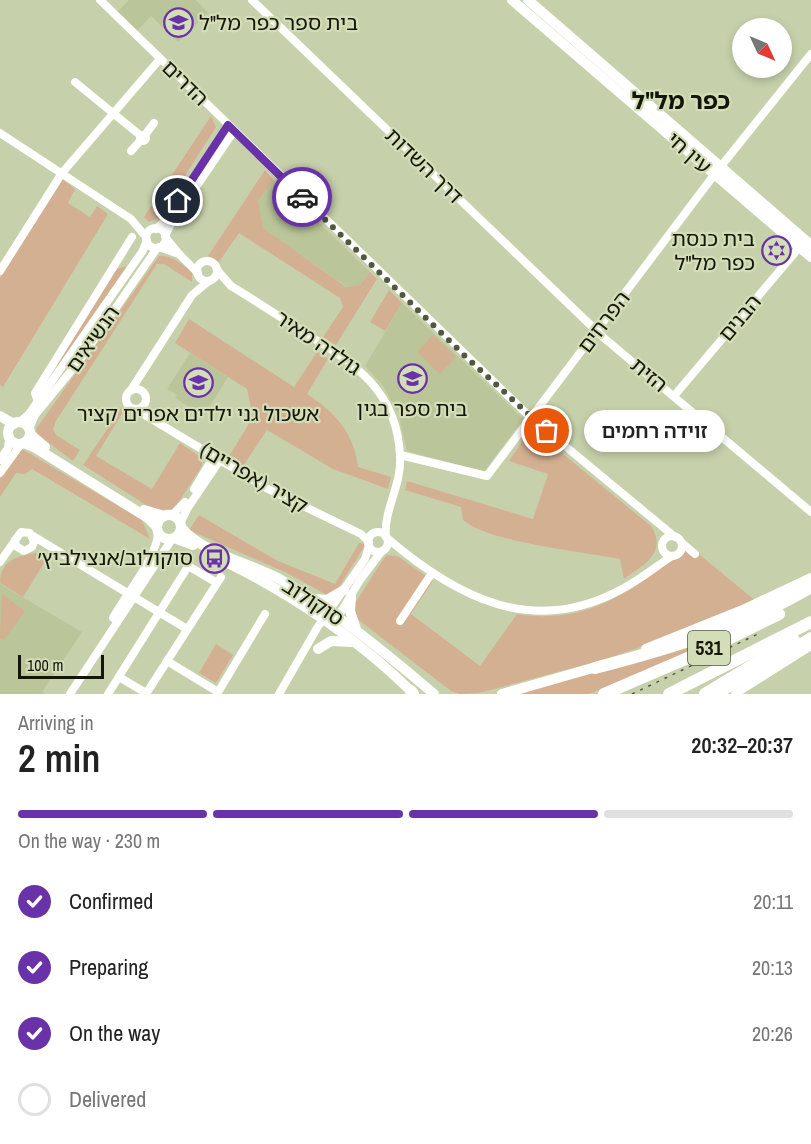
<!DOCTYPE html>
<meta charset="utf-8">
<style>
:root{--surface:#fff;--page:#f2f2f2;--text:#222;--muted:#767676;--line:#e0e0e0;--accent:#6a32a8}
body{margin:0;font-family:"Archivo Narrow","Noto Sans Hebrew",sans-serif;background:var(--page);color:var(--text);height:100vh;display:flex;flex-direction:column;font-size:22px;white-space:nowrap}
*{box-sizing:border-box;margin:0}
p{font-size:20px;color:var(--muted)}
.icon{flex:none;width:33px;height:33px;fill:none;stroke:currentColor;stroke-width:2;stroke-linecap:round;stroke-linejoin:round}
.map{position:relative;height:694px;overflow:hidden}
.details{display:flex;flex-direction:column;background:var(--surface);flex:1}
.details>*{flex:none}
.needle{width:39px;rotate:134deg}
.buttons{position:absolute;left:732px;top:18px;display:grid;gap:12px}
.buttons a{display:grid;place-items:center;width:60px;height:60px;border-radius:50%;background:var(--surface);box-shadow:0 3px 9px #0003;font-size:30px}
.scale{position:absolute;left:18px;bottom:15px;width:86px;box-sizing:border-box;padding-left:6px;border:3px solid #131609;border-top:0;font-size:16px;line-height:21px;white-space:nowrap;color:#131609;-webkit-text-stroke:4px #d3deb8;paint-order:stroke}
.pin{position:absolute;display:grid;place-items:center;width:51px;height:51px;color:#fff;margin:-26px;border:3px solid #fff;border-radius:50%;box-shadow:0 2px 6px #0007}
.courier{position:absolute;display:grid;place-items:center;width:60px;height:60px;margin:-30px;border:4px solid #6a32a8;border-radius:50%;background:#fff;color:#222;box-shadow:0 2px 8px #0007}
.bubble{position:absolute;height:42px;border-radius:21px;background:var(--surface);box-shadow:0 3px 9px #0003;font-size:20px;font-weight:600;line-height:42px;text-align:center}
.overview em{font-style:normal;font-weight:600}
.overview div{display:flex;flex-direction:column-reverse}
.overview{display:flex;align-items:center;justify-content:space-between;height:102px;padding:0 18px}
h1{font-size:39px;font-weight:600;line-height:45px}
.bar{display:grid;grid-template-columns:repeat(4,1fr);gap:9px 6px;align-content:center;height:72px;padding:0 18px}
.bar i{height:8px;border-radius:4px;background:var(--line)}
.bar .current{background:var(--accent)}
.bar p{grid-column:span 4}
ol{padding:0 18px;list-style:none}
li{display:flex;align-items:center;gap:18px;height:66px}
li p{margin-inline-start:auto}
li .icon{padding:6px;border-radius:50%;background:var(--accent);color:#fff;stroke-width:4}
li:last-child{color:var(--muted)}
li i{width:33px;height:33px;border:3px solid var(--line);border-radius:50%}
.map>svg:first-child{display:block}
</style>
<div class="map">
<svg width="811" height="694" viewBox="0 0 811 694">
<rect width="100%" height="100%" fill="#c6d1ab"/>
<g fill="#bac69a">
<path d="M129 0H196L208 13 178 42 151 16 137 31 117 12Z"/>
<path d="M274 180 370 272 360 285 347 287 262 228 258 201Z"/>
<path d="M402 303 523 419 484 472 407 451 398 413 384 387 365 366Z"/>
<path d="M190 353 228 377 204 416 175 398 177 395 167 389Z"/>
<path d="M0 584 82 632 42 692 45 694H0Z"/>
</g>
<g fill="#d4b093">
<path d="M211 116 216 127 158 218 149 222 144 217Z"/>
<path d="M265 170 274 180 258 201 263 228 346 287 360 285 370 272 377 279 336 345 323 337 343 307 340 298 239 233 219 262 208 256Z"/>
<path d="M62 179 75 189 68 203 90 217 97 206 108 214 3 387 0 385V278Z"/>
<path d="M159 256C171 254 182 264 192 272V282L164 264H157L56 421 53 429 56 435 80 450 73 461 37 434 36 429Z"/>
<path d="M127 266 58 366 55 365 116 269Z"/>
<path d="M389 290 402 303 385 331 370 322Z"/>
<path d="M189 319 294 387 317 352 328 359 307 394C335 412 354 433 358 467L391 477 388 489 333 469 267 430 243 466 228 458 253 417 247 389 175 343Z"/>
<path d="M433 335 456 357 440 374 417 352Z"/>
<path d="M122 407 125 409 96 456 152 489 180 443 202 458V466L174 509 154 510 83 465Z"/>
<path d="M531 428 651 526C668 553 643 565 624 579L620 559C584 552 487 542 463 520L461 507 405 490 407 481 533 519 548 474 509 461Z"/>
<path d="M22 449 142 520 150 539 32 469 25 474 16 473 0 497V478Z"/>
<path d="M199 515 278 561 335 584 359 543 364 544V547L339 587 331 594H325L287 573 189 530Z"/>
<path d="M683 541 757 602 704 625 606 659 479 693 460 694 451 691 356 618 352 608 382 561 387 555 399 557 433 581 411 614 480 666 517 614C589 625 628 592 682 552Z"/>
<path d="M42 552 49 555 23 597 0 583C0 558 21 555 42 552Z"/>
<path d="M2 594 25 611 4 640 0 638Z"/>
<path d="M710 640V644L589 694H515L686 648Z"/>
<path d="M216 644 233 655 216 683 199 673Z"/>
</g>
<g fill="none" stroke-linecap="round" stroke-linejoin="round">
<g stroke="#fff" stroke-width="8">
<path d="M100 0 530 417 675 537"/>
<path d="M252 0 604 338 811 512"/>
<path d="M75 82 141 136"/>
<path d="M0 133 131 219 146 237"/>
<circle cx="143" cy="138" r="3"/>
<path d="M145 135 154 123"/>
<path d="M131 151 141 140"/>
<circle cx="156" cy="238" r="10"/>
<path d="M156 229 167 219 228 125"/>
<path d="M165 236 171 224 234 131"/>
<path d="M159 247 179 254 166 238"/>
<path d="M179 254 198 273"/>
<circle cx="207" cy="271" r="10"/>
<path d="M217 270 231 286C256 301 280 317 305 333 355 364 398 391 400 457 402 485 383 511 386 537"/>
<path d="M0 271 62 173 160 59"/>
<circle cx="136" cy="399" r="10"/>
<path d="M131 390 192 295 209 281"/>
<path d="M674 396 803 243"/>
<path d="M38 402 35 393 132 237"/>
<path d="M135 409 268 489 361 534 369 542"/>
<path d="M20 422 29 414 142 252 147 241"/>
<path d="M29 429 35 415 80 360 157 248"/>
<path d="M400 455 487 476 714 175 811 54"/>
<path d="M0 460 8 448 9 439"/>
<path d="M0 473 21 444"/>
<path d="M194 489 214 456"/>
<path d="M172 515 185 502"/>
<path d="M180 524 187 509 220 460"/>
<circle cx="378" cy="542" r="10"/>
<circle cx="672" cy="546" r="10"/>
<path d="M33 536 187 629"/>
<path d="M387 538C456 597 533 638 622 589 640 580 655 567 672 556"/>
<path d="M682 543 695 554"/>
<path d="M0 562 21 532 30 533 34 542 32 547 24 551 16 546 15 540"/>
<path d="M113 618C125 596 158 556 158 532"/>
<path d="M400 621 432 573"/>
<path d="M335 622 360 580 381 552"/>
<path d="M167 661 218 692"/>
<path d="M119 677 146 693"/>
<path d="M70 694 172 539"/>
<path d="M108 694 187 568 190 567 217 583"/>
<path d="M146 694 221 577"/>
<path d="M217 694 265 614"/>
<path d="M279 694 317 628 365 559 369 546"/>
<path d="M735 694 811 646"/>
</g>
<g stroke="#fff" stroke-width="10">
<path d="M512 0 811 257"/>
<path d="M528 0 811 245"/>
<path d="M0 416 14 424"/>
<circle cx="19" cy="433" r="11"/>
<path d="M30 434 45 447"/>
<path d="M24 443 34 447 148 518 157 527"/>
<path d="M144 510 164 516"/>
<circle cx="169" cy="527" r="12"/>
<path d="M181 527C200 553 254 564 283 581 337 613 386 653 434 694"/>
<path d="M174 538 193 545"/>
<path d="M226 562C293 595 361 641 414 694"/>
<path d="M351 597 350 611 356 629"/>
<path d="M314 599 327 600 344 590"/>
<path d="M318 649 331 641 351 642"/>
<path d="M646 649 743 610 811 578"/>
<path d="M502 694 603 665"/>
<path d="M718 694 811 637"/>
</g>
<g stroke="#fff" stroke-width="12">
<path d="M595 668C671 648 743 627 811 587"/>
<path d="M411 691 413 694"/>
<path d="M604 694 704 651 779 614"/>
<path d="M669 694 811 622"/>
<path d="M705 694 794 640"/>
</g>
<path stroke="#535943" stroke-width="1.5" stroke-dasharray="3 6" stroke-linecap="butt" d="M632 694 760 633"/>
</g>
<g fill="none" stroke-linecap="round" stroke-linejoin="round">
<path stroke="#525742" stroke-width="6" stroke-dasharray="0 10.8" d="M302 197 466 357 547 431"/>
<path stroke="#6a32a8" stroke-width="8" d="M178 201 228 125 302 197"/>
</g>
<defs>
<symbol id="school-ring" viewBox="-11 -11 22 22"><circle r="9.5" fill="#d3deb8" stroke="#6a32a8" stroke-width="1.5"/><path d="M0-5L7-2L0 1L-7-2ZM-4 1L0 2.5L4 1V4Q0 6-4 4Z" fill="#6a32a8"/></symbol>
<symbol id="synagogue-ring" viewBox="-11 -11 22 22"><circle r="9.5" fill="#d3deb8" stroke="#6a32a8" stroke-width="1.5"/><path d="M0-6.5L5.6 3.2H-5.6ZM0 6.5L5.6-3.2H-5.6Z" fill="#6a32a8"/></symbol>
<symbol id="bus-ring" viewBox="-11 -11 22 22"><circle r="9.5" fill="#d3deb8" stroke="#6a32a8" stroke-width="1.5"/><path d="M-5-6H5V4H4V6H2V4H-2V6H-4V4H-5ZM-3.5-4V0h7V-4ZM-3.5 1.2v1.5H-2V1.2ZM2 1.2v1.5H3.5V1.2Z" fill="#6a32a8"/></symbol>
</defs>
<g fill-rule="evenodd">
<use href="#school-ring" x="162" y="6" width="33" height="33"/>
<use href="#synagogue-ring" x="760" y="234" width="33" height="33"/>
<use href="#school-ring" x="396" y="362" width="33" height="33"/>
<use href="#school-ring" x="182" y="366" width="33" height="33"/>
<use href="#bus-ring" x="198" y="542" width="33" height="33"/>
</g>
<g text-anchor="middle" stroke-width="4.5" stroke-linejoin="round" paint-order="stroke">
<rect fill="#d3deb8" stroke="#4d523e" stroke-width="1.5" x="688" y="631" width="42" height="34" rx="4.5"/>
<g font-size="20" font-weight="bold" fill="#131609">
<text x="709" y="655">531</text>
</g>
<g font-size="21" fill="#131609" stroke="#d3deb8" text-anchor="end">
<text x="199" y="30" text-anchor="start">בית ספר כפר מל"ל</text>
<text x="755" y="246">בית כנסת<tspan x="755" dy="24">כפר מל"ל</tspan></text>
<text x="412" y="416" text-anchor="middle">בית ספר בגין</text>
<text x="198" y="421" text-anchor="middle">אשכול גני ילדים אפרים קציר</text>
<text x="193" y="565">סוקולוב/אנצילביץ׳</text>
</g>
<g font-size="21" fill="#131609" stroke="#d3deb8">
<text transform="translate(185 83) rotate(44)" y="7">הדרים</text>
<text transform="translate(689 153) rotate(41)" y="7">עין חי</text>
<text transform="translate(424 166) rotate(44)" y="7">דרך השדות</text>
<text transform="translate(740 318) rotate(-50)" y="7">הבנים</text>
<text transform="translate(604 322) rotate(-53)" y="7">הפרחים</text>
<text transform="translate(93 339) rotate(-55)" y="7">הנשיאים</text>
<text transform="translate(318 343) rotate(34)" y="7">גולדה מאיר</text>
<text transform="translate(649 375) rotate(40)" y="7">הזית</text>
<text transform="translate(254 478) rotate(30)" y="7">קציר (אפריים)</text>
<text transform="translate(313 602) rotate(33)" y="7">סוקולוב</text>
</g>
<g font-size="24" font-weight="bold" fill="#131609" stroke="#d3deb8">
<text x="681" y="109">כפר מל"ל</text>
</g>
</g>
</svg>
<div class="buttons">
<a><svg class="needle" viewBox="-14 -14 28 28"><path d="M0-13l5 13h-10z" fill="#e53935"/><path d="M0 13l5-13h-10z" fill="#767676"/></svg></a>
</div>
<div class="scale">100 m</div>
<div class="pin" style="left:547px;top:431px;background:#ea580c"><svg class="icon" aria-label="bag" viewBox="0 0 24 24"><path d="M5 8h14l-1 12H6zM9 8a3 3 0 0 1 6 0"/></svg></div>
<div class="pin" style="left:178px;top:201px;background:#1f2937"><svg class="icon" aria-label="home" viewBox="0 0 24 24"><path d="M3 11l9-7 9 7M6 9v11h12V9"/></svg></div>
<div class="courier" style="left:302px;top:197px"><svg class="icon" aria-label="car" viewBox="0 0 24 24"><path d="M5 17H2v-5l4-1 3-4h7l3 4 3 1v5h-3M9 17h6M6 11h13"/><circle cx="7" cy="17" r="2"/><circle cx="17" cy="17" r="2"/></svg></div>
<div class="bubble" style="left:584px;top:410px;width:141px">זוידה רחמים</div>
</div>
<section class="details">
<div class="overview"><div><h1>2 min</h1><p>Arriving in</p></div><em>20:32–20:37</em></div>
<div class="bar"><i class="current"></i><i class="current"></i><i class="current"></i><i></i><p>On the way · 230 m</p></div>
<ol>
<li><svg class="icon" aria-label="check" viewBox="0 0 24 24"><path d="M5 12l5 5 9-10"/></svg>Confirmed<p>20:11</p></li>
<li><svg class="icon" aria-label="check" viewBox="0 0 24 24"><path d="M5 12l5 5 9-10"/></svg>Preparing<p>20:13</p></li>
<li><svg class="icon" aria-label="check" viewBox="0 0 24 24"><path d="M5 12l5 5 9-10"/></svg>On the way<p>20:26</p></li>
<li><i></i>Delivered</li>
</ol>
</section>
